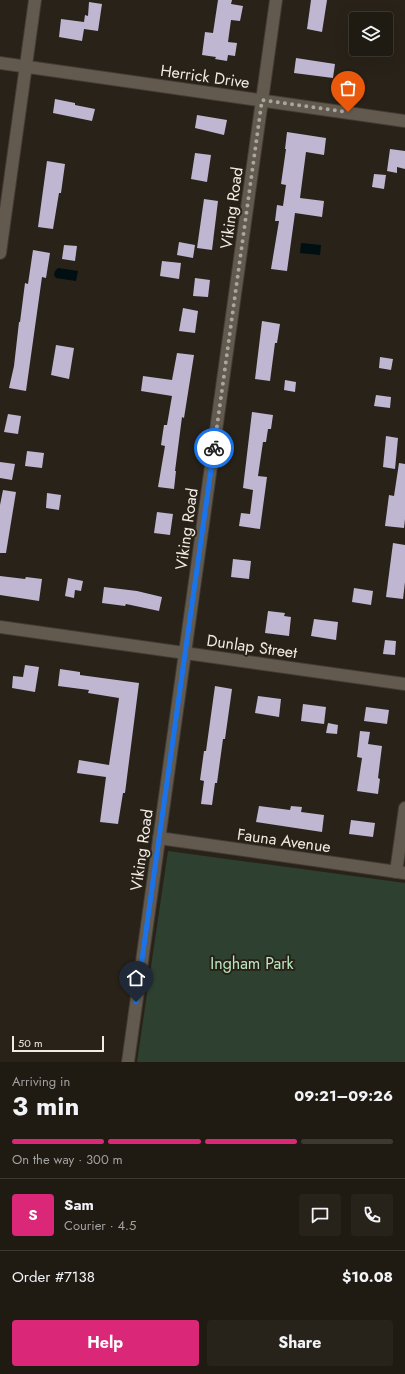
<!DOCTYPE html>
<meta charset="utf-8">
<style>
:root{--surface:#1f1a12;--page:#27231b;--text:#f1f3f6;--muted:#a1a19f;--line:#3c3832;--accent:#db2777}
body{margin:0;font-family:Jost,sans-serif;background:var(--page);color:var(--text);height:100vh;display:flex;flex-direction:column;font-size:15px;white-space:nowrap}
*{box-sizing:border-box;margin:0}
p{font-size:13px;color:var(--muted)}
.icon{flex:none;width:22px;height:22px;fill:none;stroke:currentColor;stroke-width:2;stroke-linecap:round;stroke-linejoin:round}
.map{position:relative;height:1062px;overflow:hidden}
.side{display:flex;flex-direction:column;background:var(--surface);flex:1}
.side>*{flex:none}
.buttons{position:absolute;left:349px;top:12px;display:grid;gap:8px}
.buttons a{display:grid;place-items:center;width:44px;height:44px;border-radius:4px;background:var(--surface);box-shadow:0 4px 16px #0002,0 0 0 1px var(--line);font-size:20px}
.scale{position:absolute;left:12px;bottom:10px;width:92px;box-sizing:border-box;padding-left:4px;border:2px solid #f0ebe4;border-top:0;font-size:11px;line-height:14px;white-space:nowrap;color:#f0ebe4;-webkit-text-stroke:3px #292218;paint-order:stroke}
.pin{position:absolute;display:grid;place-items:center;width:34px;height:34px;color:#fff;margin:-41px -17px;border-radius:50% 50% 50% 0;rotate:-45deg;box-shadow:0 0 4px #0007}
.pin .icon{rotate:45deg}
.courier{position:absolute;display:grid;place-items:center;width:40px;height:40px;margin:-20px;border:3px solid #1a73e8;border-radius:50%;background:#fff;color:#222;box-shadow:0 1px 5px #0007}
.overview em{font-style:normal;font-weight:700}
.overview div{display:flex;flex-direction:column-reverse}
.overview{display:flex;align-items:center;justify-content:space-between;height:68px;padding:0 12px}
h1{font-size:26px;font-weight:700;line-height:30px}
.bar{display:grid;grid-template-columns:repeat(4,1fr);gap:6px 4px;align-content:center;height:48px;padding:0 12px}
.bar i{height:5px;border-radius:3px;background:var(--line)}
.bar .active{background:var(--accent)}
.bar p{grid-column:span 4}
.line{display:flex;align-items:center;gap:10px;padding:0 12px;border-top:1px solid var(--line)}
.line div{flex:1}
.round{display:grid;place-items:center;flex:none;width:42px;height:42px;border-radius:4px;background:var(--page)}
.button{display:flex;gap:8px;margin-top:auto;padding:8px 12px}
.button a{flex:1;height:46px;border-radius:4px;background:var(--accent);color:#fff;font-size:16px;font-weight:700;line-height:46px;text-align:center}
.button a+a{background:var(--page);color:var(--text)}
.map>svg:first-child{display:block}
</style>
<div class="map">
<svg width="405" height="1062" viewBox="0 0 405 1062">
<rect width="100%" height="100%" fill="#292218"/>
<path fill="#2e4131" d="M168 851 405 883V1062H137Z"/>
<g fill="#000f11">
<path d="M301 243 321 245 320 255 300 253Z"/>
<path d="M58 268 78 271 76 281 56 278 54 275 55 271Z"/>
</g>
<g fill="#bfb6d2">
<path d="M218 0H232L231 4 243 6 240 21 231 20 228 42 237 43 235 56 228 55 227 61 215 59 216 57 202 55 205 32 213 33Z"/>
<path d="M311 0H327L322 32 307 29Z"/>
<path d="M89 2 102 4 98 31 84 29 82 41 59 37 61 19 84 22 85 15 88 16Z"/>
<path d="M296 58 335 64 333 78 294 73Z"/>
<path d="M55 99 75 103V105L95 109 92 121 53 113Z"/>
<path d="M197 115 227 120 224 135 195 128Z"/>
<path d="M287 132 326 138 324 155 306 152 300 198 324 201 322 217 295 213 287 271 271 269 279 221H275L277 205 283 206 286 185 281 184 286 149H285Z"/>
<path d="M390 149 405 151V169L397 167V173L387 171Z"/>
<path d="M195 153 211 155 207 182 191 179Z"/>
<path d="M47 161 65 164 61 193H59L53 229 38 227Z"/>
<path d="M374 174 386 175 384 189 372 187Z"/>
<path d="M204 199 218 201 212 250 197 248Z"/>
<path d="M179 242 195 245 193 258 177 255Z"/>
<path d="M64 245 77 246 75 261 62 259Z"/>
<path d="M33 250 50 253 46 278 42 277 26 391 9 388 14 366 19 322H20L25 283 28 284Z"/>
<path d="M162 261 181 263 179 279 160 276Z"/>
<path d="M195 278 210 280 208 297 193 296Z"/>
<path d="M183 308 198 311 195 333 179 331Z"/>
<path d="M262 321 280 324 277 343H275L270 381 255 379Z"/>
<path d="M56 345 74 348 69 379 51 375Z"/>
<path d="M177 353 194 355 184 418 182 417 175 471H176L174 489 158 487 165 446 161 445 164 425H167L172 396 141 391 143 376 172 380Z"/>
<path d="M380 357 393 359 391 370 379 368Z"/>
<path d="M285 380 296 382 295 392 284 390Z"/>
<path d="M376 395 391 397 390 408 374 406Z"/>
<path d="M252 412 273 415 271 429H268L266 442H263L258 476 267 477 260 529 239 526 241 513 250 514 253 490 243 488Z"/>
<path d="M8 414 21 416 18 434 4 432Z"/>
<path d="M386 436 398 438 395 469 383 467Z"/>
<path d="M27 451 44 453 42 468 25 466Z"/>
<path d="M0 462 15 464 12 480 0 478Z"/>
<path d="M399 463 405 464V519L404 528 385 526 389 495 394 496Z"/>
<path d="M3 490 16 492 6 553H0V505Z"/>
<path d="M47 493 61 495 59 510 46 508Z"/>
<path d="M157 512 173 514 170 535 154 533Z"/>
<path d="M393 543 405 545V582L403 599 386 597Z"/>
<path d="M233 559 251 561 249 579 231 577Z"/>
<path d="M0 576 25 579 26 577 42 579 39 601 0 595Z"/>
<path d="M68 578 83 581 81 591 75 590 74 598 65 596Z"/>
<path d="M104 587 137 591 162 597 159 611 126 604 125 606 102 603Z"/>
<path d="M354 588 373 591 371 605 352 602Z"/>
<path d="M268 611 285 613 284 616 291 617 289 636 265 633Z"/>
<path d="M314 619 338 622 336 640 311 636Z"/>
<path d="M385 640 396 641 395 655 383 654Z"/>
<path d="M25 665 39 667 35 692 12 688 13 676 23 677Z"/>
<path d="M60 669 80 672V675L139 683 125 793H123L118 824 100 822 106 777 77 773 79 760 109 765 119 698 88 693 89 690 58 686Z"/>
<path d="M215 686 232 689 225 739H223L217 783H215L212 805 201 804 204 781 200 780 204 751H206Z"/>
<path d="M258 696 281 699 279 717 255 713Z"/>
<path d="M303 704 326 707 324 724 301 721Z"/>
<path d="M366 707 389 710 387 724 364 721Z"/>
<path d="M328 723 338 725 337 734 326 733Z"/>
<path d="M360 731 370 732 368 744 382 746 378 778 380 779 378 794 357 791 362 758 357 757Z"/>
<path d="M259 806 290 810 291 806 302 807 301 812 324 815 322 832 256 822Z"/>
<path d="M351 820 375 823 373 837 349 834Z"/>
</g>
<g fill="none" stroke-linecap="round" stroke-linejoin="round">
<defs>
<g id="minor">
<path d="M0 63 405 121"/>
<path d="M0 253 35 0"/>
<path d="M0 627 405 684"/>
<path d="M159 838 405 873"/>
<path d="M396 872 405 808"/>
<path d="M128 1062 276 0"/>
</g>
</defs>
<use href="#minor" stroke="#423c35" stroke-width="14"/>
<use href="#minor" stroke="#625a4f" stroke-width="12"/>
</g>
<g fill="none" stroke-linecap="round" stroke-linejoin="round">
<path stroke="#aaa59d" stroke-width="4" stroke-dasharray="0 7.2" d="M214 448 262 100 348 112"/>
<path stroke="#1a73e8" stroke-width="5" d="M136 1002 214 448"/>
</g>
<g text-anchor="middle" stroke-width="4" stroke-linejoin="round" paint-order="stroke">
<g font-size="16" fill="#f0ebe4" stroke="#292218">
<text transform="translate(205 76) rotate(8)" y="6">Herrick Drive</text>
<text transform="translate(231 208) rotate(-82)" y="6">Viking Road</text>
<text transform="translate(186 529) rotate(-82)" y="6">Viking Road</text>
<text transform="translate(252 646) rotate(8)" y="6">Dunlap Street</text>
<text transform="translate(284 840) rotate(8)" y="6">Fauna Avenue</text>
<text transform="translate(141 850) rotate(-82)" y="6">Viking Road</text>
</g>
<g font-size="16" fill="#bae8c2" stroke="#292218">
<text x="252" y="969">Ingham Park</text>
</g>
</g>
</svg>
<div class="buttons">
<a><svg class="icon" aria-label="layers" viewBox="0 0 24 24"><path d="M12 4l9 5-9 5-9-5zM3 14l9 5 9-5"/></svg></a>
</div>
<div class="scale">50 m</div>
<div class="pin" style="left:348px;top:112px;background:#ea580c"><svg class="icon" aria-label="bag" viewBox="0 0 24 24"><path d="M5 8h14l-1 12H6zM9 8a3 3 0 0 1 6 0"/></svg></div>
<div class="pin" style="left:136px;top:1002px;background:#1f2937"><svg class="icon" aria-label="home" viewBox="0 0 24 24"><path d="M3 11l9-7 9 7M6 9v11h12V9"/></svg></div>
<div class="courier" style="left:214px;top:448px"><svg class="icon" aria-label="bike" viewBox="0 0 24 24"><circle cx="6" cy="16" r="4"/><circle cx="18" cy="16" r="4"/><path d="M6 16l4-8h5l3 8M10 8l3 8H6M13 5h3"/></svg></div>
</div>
<section class="side">
<div class="overview"><div><h1>3 min</h1><p>Arriving in</p></div><em>09:21–09:26</em></div>
<div class="bar"><i class="active"></i><i class="active"></i><i class="active"></i><i></i><p>On the way · 300 m</p></div>
<div class="line" style="height:72px"><b class="round" style="background:var(--accent);color:#fff">S</b><div><b>Sam</b><p>Courier · 4.5</p></div><a class="round"><svg class="icon" aria-label="chat" viewBox="0 0 24 24"><path d="M4 5h16v11H9l-5 4z"/></svg></a><a class="round"><svg class="icon" aria-label="phone" viewBox="0 0 24 24"><path d="M5 4h4l2 5-3 2q2 4 5 5l2-3 5 2v4C11 20 4 13 5 4z"/></svg></a></div>
<div class="line" style="height:52px"><div>Order #7138</div><b>$10.08</b></div>
<div class="button"><a>Help</a><a>Share</a></div>
</section>
